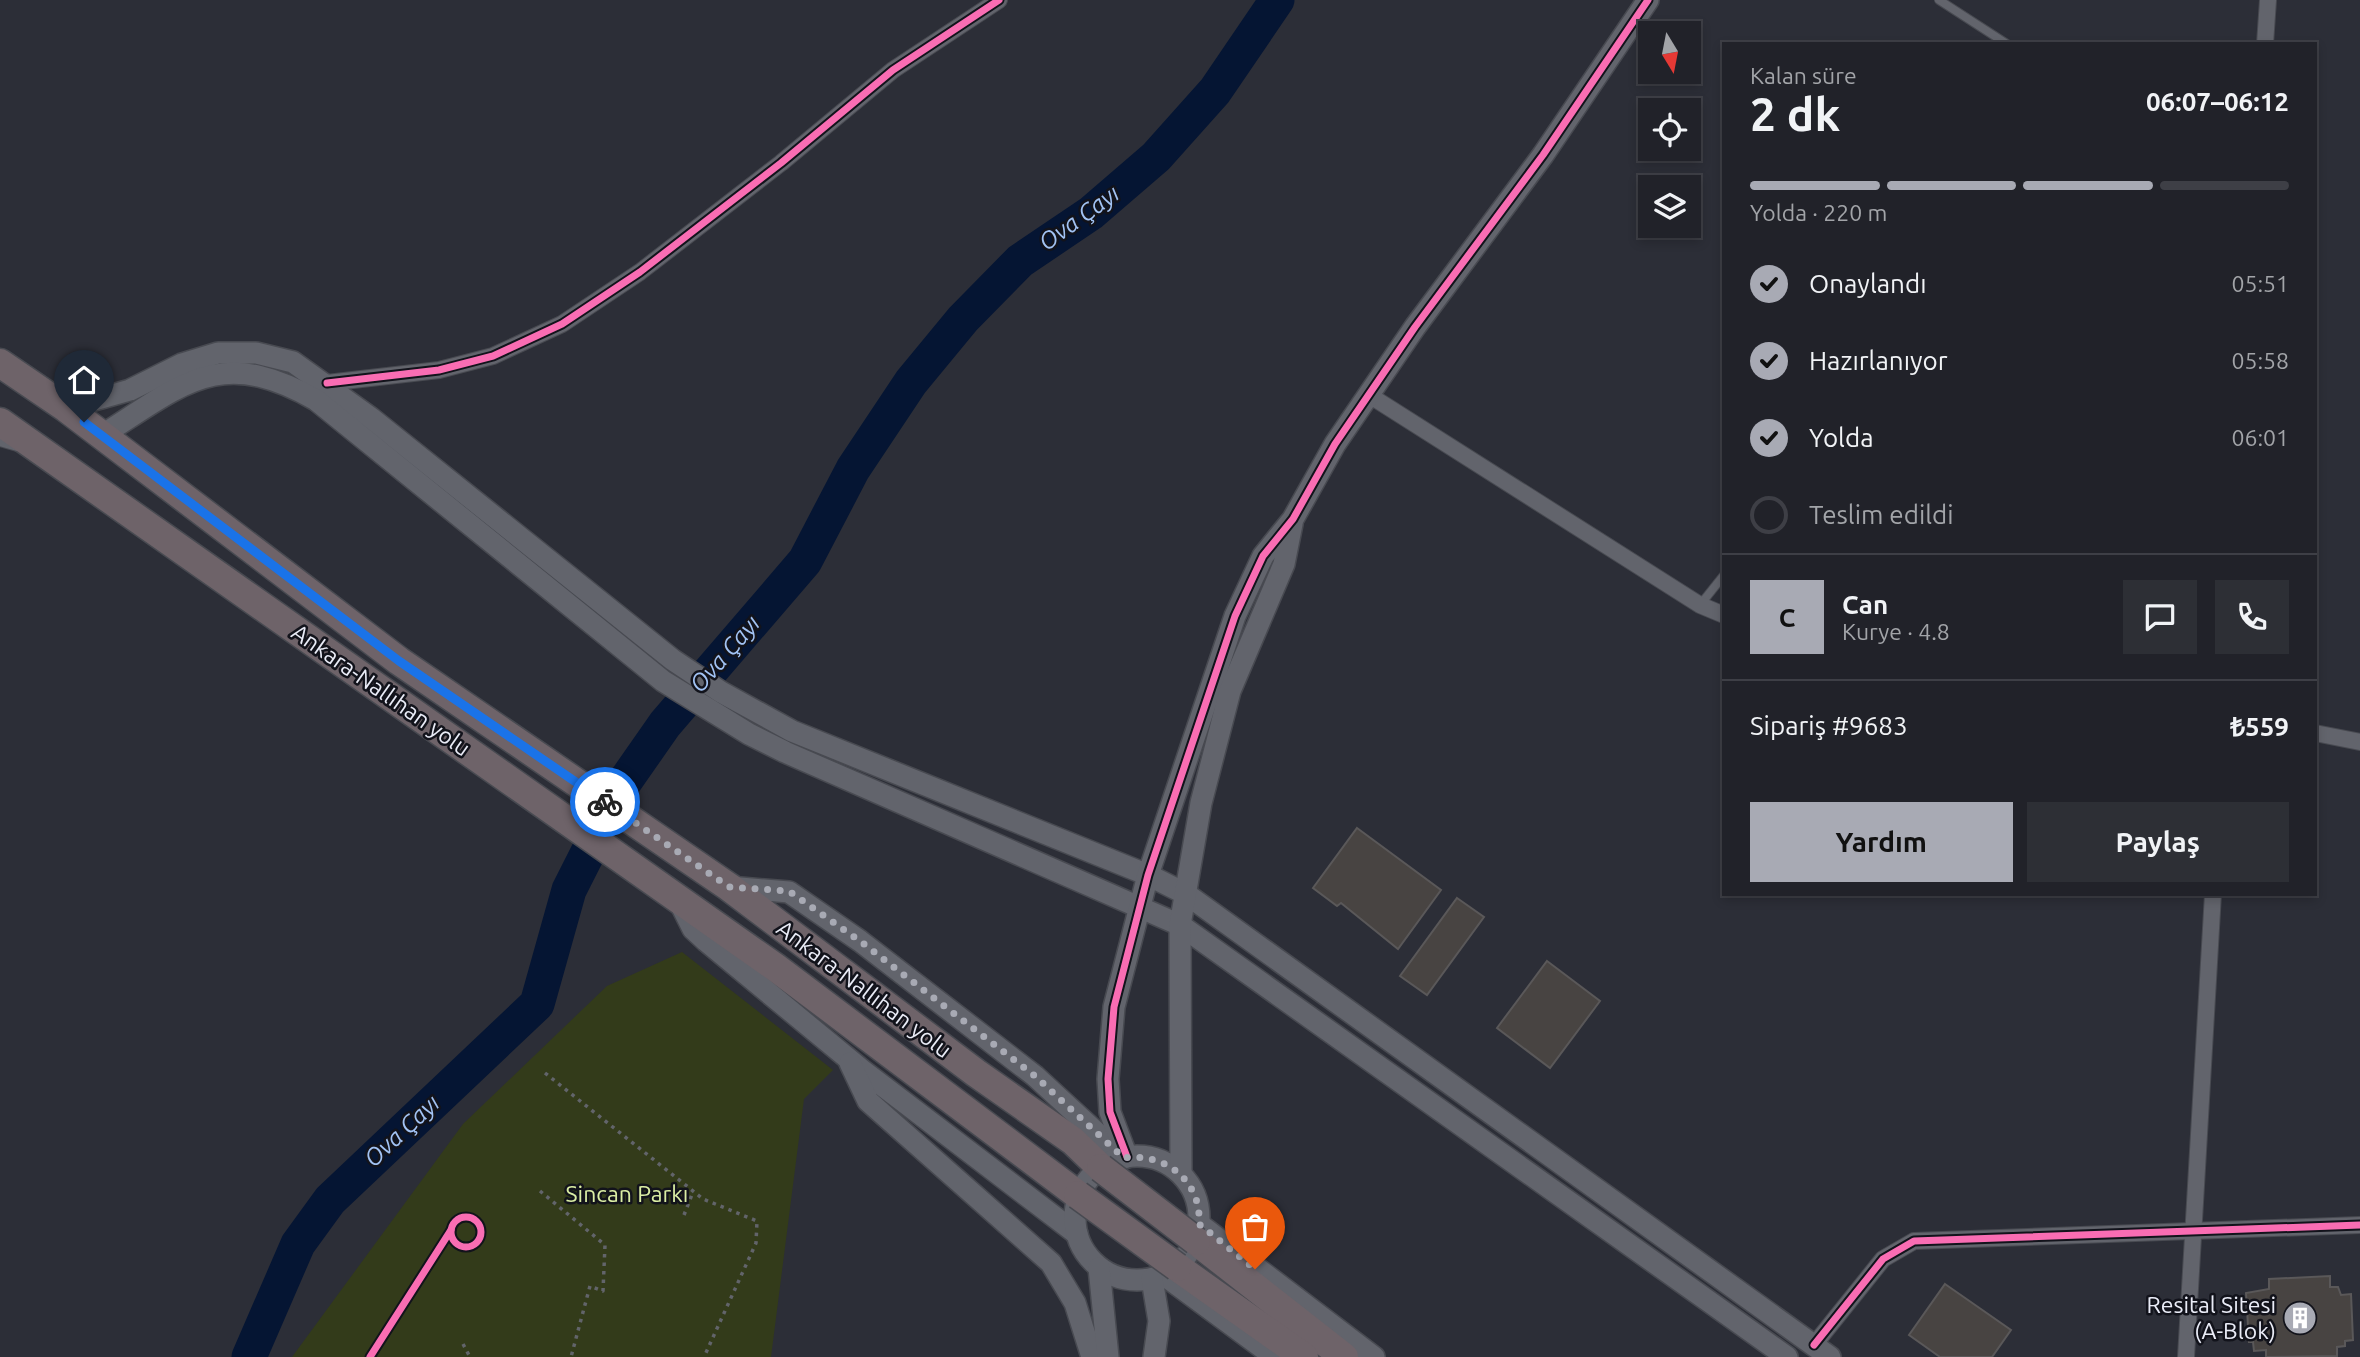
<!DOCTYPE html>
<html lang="tr">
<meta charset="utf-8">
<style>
:root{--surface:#212229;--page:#2d2f35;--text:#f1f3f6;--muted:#a2a4a8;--line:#3e3f46;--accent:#a8aab4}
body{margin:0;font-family:Ubuntu,sans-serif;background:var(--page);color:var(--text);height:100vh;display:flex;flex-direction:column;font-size:26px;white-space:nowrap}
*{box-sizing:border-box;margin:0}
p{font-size:23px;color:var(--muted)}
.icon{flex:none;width:38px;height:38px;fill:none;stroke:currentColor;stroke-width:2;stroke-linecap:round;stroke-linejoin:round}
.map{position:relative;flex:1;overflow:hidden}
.side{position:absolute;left:1722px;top:42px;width:595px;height:854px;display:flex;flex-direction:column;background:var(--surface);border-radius:0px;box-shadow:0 4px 10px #0003,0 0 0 2px var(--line)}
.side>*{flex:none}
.needle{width:46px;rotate:170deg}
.fabs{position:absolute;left:1638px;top:21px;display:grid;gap:14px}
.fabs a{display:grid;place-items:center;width:63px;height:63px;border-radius:0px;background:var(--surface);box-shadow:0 4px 10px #0003,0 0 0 2px var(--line);font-size:35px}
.pin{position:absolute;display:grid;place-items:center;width:60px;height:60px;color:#fff;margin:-72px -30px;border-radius:50% 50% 50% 0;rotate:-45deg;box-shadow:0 0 7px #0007}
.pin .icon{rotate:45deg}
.courier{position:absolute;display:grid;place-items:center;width:70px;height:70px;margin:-35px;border:5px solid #1a73e8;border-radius:50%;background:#fff;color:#222;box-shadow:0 2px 9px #0007}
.overview em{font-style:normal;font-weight:700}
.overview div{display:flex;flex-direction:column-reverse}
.overview{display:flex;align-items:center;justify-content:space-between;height:119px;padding:0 28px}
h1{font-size:46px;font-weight:700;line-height:52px}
.bar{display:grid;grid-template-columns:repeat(4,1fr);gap:10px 7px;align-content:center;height:84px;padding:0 28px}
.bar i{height:9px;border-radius:5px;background:var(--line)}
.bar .selected{background:var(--accent)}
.bar p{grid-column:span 4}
.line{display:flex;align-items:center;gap:18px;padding:0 28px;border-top:2px solid var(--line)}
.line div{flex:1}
.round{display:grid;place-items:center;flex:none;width:74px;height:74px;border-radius:0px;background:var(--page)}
ol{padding:0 28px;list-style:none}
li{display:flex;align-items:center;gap:21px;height:77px}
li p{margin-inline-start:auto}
li .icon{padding:7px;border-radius:50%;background:var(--accent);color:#111;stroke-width:4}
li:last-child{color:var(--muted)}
li i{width:38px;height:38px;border:4px solid var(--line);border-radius:50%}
.action{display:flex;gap:14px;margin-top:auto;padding:14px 28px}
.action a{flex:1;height:80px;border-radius:0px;background:var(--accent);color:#111;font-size:28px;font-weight:700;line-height:80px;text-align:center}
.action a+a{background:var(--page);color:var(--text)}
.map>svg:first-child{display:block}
</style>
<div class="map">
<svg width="2360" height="1357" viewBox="0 0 2360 1357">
<rect width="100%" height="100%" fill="#2c2e37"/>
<path fill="#333b1a" d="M682 952 833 1070 804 1099 771 1357H292L463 1124 607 986Z"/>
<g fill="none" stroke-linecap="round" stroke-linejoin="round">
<path stroke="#051533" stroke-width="35" d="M249 1357 298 1244 330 1200 537 1004 569 890 621 787 665 724 805 561 853 469 911 382 963 319 1020 261 1091 213 1156 157 1215 91 1277 0"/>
</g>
<g fill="#484442" stroke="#5a5859" stroke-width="2">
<path d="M1357 828 1441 890 1398 949 1341 903 1337 906 1313 888Z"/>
<path d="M1457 898 1484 917 1427 995 1400 976Z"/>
<path d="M1547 961 1600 1001 1550 1068 1497 1028Z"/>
<path d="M2330 1276V1287H2338L2341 1295 2351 1294 2353 1340 2345 1341V1346L2337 1347V1356L2266 1357V1350L2254 1351 2253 1342H2249L2246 1293 2269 1289V1279Z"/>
<path d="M1945 1284 2011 1330 1992 1357H1940L1909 1335Z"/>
</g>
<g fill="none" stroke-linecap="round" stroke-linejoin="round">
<defs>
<g id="lane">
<path d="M1939 0 2007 44"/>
<path d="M0 442 17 447"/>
<path d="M1700 605 1724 575"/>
</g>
<g id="street">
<path d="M2265 44 2268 0"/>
<path d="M327 383 439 370 493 356 562 324 640 272 781 163 893 70 999 0"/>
<path d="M1369 395 1700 605 1724 615"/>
<path d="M2315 733 2360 742"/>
<path d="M1814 1345 1883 1259 1914 1241 2360 1225"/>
<path d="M2186 1357 2213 894"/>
</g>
<g id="secondary">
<path d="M66 408 130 390 182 364 218 353H256L293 362 371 418 673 660 721 692 792 731 1148 875 1186 894 1830 1357"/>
<path d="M101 436C183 384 220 345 316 400L663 681 749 734 785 752 1180 925 1787 1357"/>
<path d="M729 887 789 892 860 941 1035 1076 1124 1158"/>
<path d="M679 901 693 929 706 941 862 1070 1077 1234"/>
<path d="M850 1063 868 1101 1051 1263 1075 1303 1092 1357"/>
<circle cx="1137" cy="1218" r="62"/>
<path d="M1127 1157 1110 1112 1108 1079 1114 1007 1148 875 1235 616 1263 556 1293 519 1335 444 1415 327 1543 155 1648 0"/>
<path d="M1181 1173 1180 925 1201 803 1230 691 1284 564 1292 524"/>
<path d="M1199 1224 1374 1357"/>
<path d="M1099 1268 1108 1357"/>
<path d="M1164 1275 1275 1357"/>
<path d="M1152 1279 1159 1321 1154 1357"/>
</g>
<g id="highway">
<path d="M0 363 66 408 399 661 729 887 976 1073 1073 1141 1101 1168"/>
<path d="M0 422 775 967 1078 1195"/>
<path d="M1196 1241 1344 1357"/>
<path d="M1177 1267 1304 1357"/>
</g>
</defs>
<use href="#lane" stroke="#484a51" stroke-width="10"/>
<use href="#street" stroke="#484a51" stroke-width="18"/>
<use href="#secondary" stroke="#484a51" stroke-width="24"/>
<use href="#highway" stroke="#484a51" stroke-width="31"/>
<g stroke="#62646a" stroke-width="3.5" stroke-dasharray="3.5 5" stroke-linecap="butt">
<path d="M545 1073 703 1199 757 1221 756 1243 704 1357"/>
<path d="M540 1191 605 1245 603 1291 590 1286 571 1357"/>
<path d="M684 1215 693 1192"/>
<path d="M463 1344 470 1357"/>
</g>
<use href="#lane" stroke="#62646c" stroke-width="8"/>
<use href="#street" stroke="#62646c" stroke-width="16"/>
<use href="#secondary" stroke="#62646c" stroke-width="21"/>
<use href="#highway" stroke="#6e6369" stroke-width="28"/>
<defs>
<g id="highway-bridge">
<path d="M1101 1168 1196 1241"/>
<path d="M1078 1195 1177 1267"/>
</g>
</defs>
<use href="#highway-bridge" stroke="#484a51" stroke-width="31" stroke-linecap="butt"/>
<use href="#highway-bridge" stroke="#6e6369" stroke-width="28"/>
<defs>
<g id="cycleway">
<path d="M327 383 439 370 493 356 562 324 640 272 781 163 893 70 999 0"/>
<path d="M1127 1157 1110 1112 1108 1079 1114 1007 1148 875 1235 616 1263 556 1293 519 1335 444 1415 327 1543 155 1648 0"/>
<circle cx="466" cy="1232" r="15"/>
<path d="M1814 1345 1883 1259 1914 1241 2360 1225"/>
<path d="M370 1357 451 1230"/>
</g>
</defs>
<use href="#cycleway" stroke="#12131b" stroke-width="11"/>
<use href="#cycleway" stroke="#f96db3" stroke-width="7"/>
</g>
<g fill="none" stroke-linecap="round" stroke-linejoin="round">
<path stroke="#a8aab4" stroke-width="7" stroke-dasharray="0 12.6" d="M605 802 729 887 789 891 860 941 1035 1076 1124 1158C1165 1152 1202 1181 1199 1224L1255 1269"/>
<path stroke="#1a73e8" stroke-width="9" d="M84 422 399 661 605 802"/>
</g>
<defs>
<symbol id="building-disc" viewBox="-11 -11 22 22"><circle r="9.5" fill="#a8aab4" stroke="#12131b"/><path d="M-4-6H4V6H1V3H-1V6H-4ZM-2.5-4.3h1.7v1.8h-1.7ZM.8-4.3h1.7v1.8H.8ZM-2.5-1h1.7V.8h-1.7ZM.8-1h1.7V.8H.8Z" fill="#fff"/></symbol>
</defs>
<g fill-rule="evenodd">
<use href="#building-disc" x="2281" y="1299" width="38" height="38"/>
</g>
<g text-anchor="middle" stroke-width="5" stroke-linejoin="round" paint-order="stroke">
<g font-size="23" fill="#eaecf7" stroke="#12131b">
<text transform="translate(381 690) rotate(35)" y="8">Ankara-Nallıhan yolu</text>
<text transform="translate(864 989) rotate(37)" y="8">Ankara-Nallıhan yolu</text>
</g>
<g font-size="23" fill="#dbeea4" stroke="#12131b">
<text x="627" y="1202">Sincan Parkı</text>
</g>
<g font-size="23" fill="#eaecf7" stroke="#12131b" text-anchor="end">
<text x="2276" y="1313">Resital Sitesi<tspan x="2276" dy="26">(A-Blok)</tspan></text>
</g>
<g font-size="24" font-style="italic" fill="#a2c3f4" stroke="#12131b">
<text transform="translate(1079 218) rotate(-36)" y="8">Ova Çayı</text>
<text transform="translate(725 654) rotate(-49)" y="8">Ova Çayı</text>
<text transform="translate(402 1131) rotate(-43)" y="8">Ova Çayı</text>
</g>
</g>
</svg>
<div class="fabs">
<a><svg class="needle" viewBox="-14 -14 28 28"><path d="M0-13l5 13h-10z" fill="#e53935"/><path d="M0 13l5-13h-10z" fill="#a2a4a8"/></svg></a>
<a><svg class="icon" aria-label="locate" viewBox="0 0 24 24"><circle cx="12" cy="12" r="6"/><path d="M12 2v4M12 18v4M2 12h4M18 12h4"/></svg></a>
<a><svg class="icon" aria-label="layers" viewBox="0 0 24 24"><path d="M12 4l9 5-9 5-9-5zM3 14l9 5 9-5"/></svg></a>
</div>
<div class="pin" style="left:1255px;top:1269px;background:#ea580c"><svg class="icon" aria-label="bag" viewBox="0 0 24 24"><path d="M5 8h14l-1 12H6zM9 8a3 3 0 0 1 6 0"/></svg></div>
<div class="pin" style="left:84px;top:422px;background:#1f2937"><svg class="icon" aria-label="home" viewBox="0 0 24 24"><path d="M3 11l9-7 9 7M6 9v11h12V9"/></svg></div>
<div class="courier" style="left:605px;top:802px"><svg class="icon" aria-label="bike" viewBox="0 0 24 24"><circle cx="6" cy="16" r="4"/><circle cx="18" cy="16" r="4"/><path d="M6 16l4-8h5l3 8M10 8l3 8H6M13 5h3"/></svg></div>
<section class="side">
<div class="overview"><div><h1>2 dk</h1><p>Kalan süre</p></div><em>06:07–06:12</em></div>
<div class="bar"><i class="selected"></i><i class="selected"></i><i class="selected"></i><i></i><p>Yolda · 220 m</p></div>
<ol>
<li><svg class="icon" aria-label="check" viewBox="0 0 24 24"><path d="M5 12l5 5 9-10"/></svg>Onaylandı<p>05:51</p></li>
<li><svg class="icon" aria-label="check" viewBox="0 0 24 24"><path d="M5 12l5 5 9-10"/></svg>Hazırlanıyor<p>05:58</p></li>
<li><svg class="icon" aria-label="check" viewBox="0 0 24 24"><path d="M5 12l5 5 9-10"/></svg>Yolda<p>06:01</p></li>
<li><i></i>Teslim edildi</li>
</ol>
<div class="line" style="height:126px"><b class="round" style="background:var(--accent);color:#111">C</b><div><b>Can</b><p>Kurye · 4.8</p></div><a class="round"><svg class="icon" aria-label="chat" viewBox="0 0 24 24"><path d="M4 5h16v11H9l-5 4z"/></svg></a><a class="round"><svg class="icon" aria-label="phone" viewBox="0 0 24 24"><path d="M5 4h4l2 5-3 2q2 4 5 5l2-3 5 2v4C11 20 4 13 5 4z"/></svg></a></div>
<div class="line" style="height:91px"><div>Sipariş #9683</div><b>₺559</b></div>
<div class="action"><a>Yardım</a><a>Paylaş</a></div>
</section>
</div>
